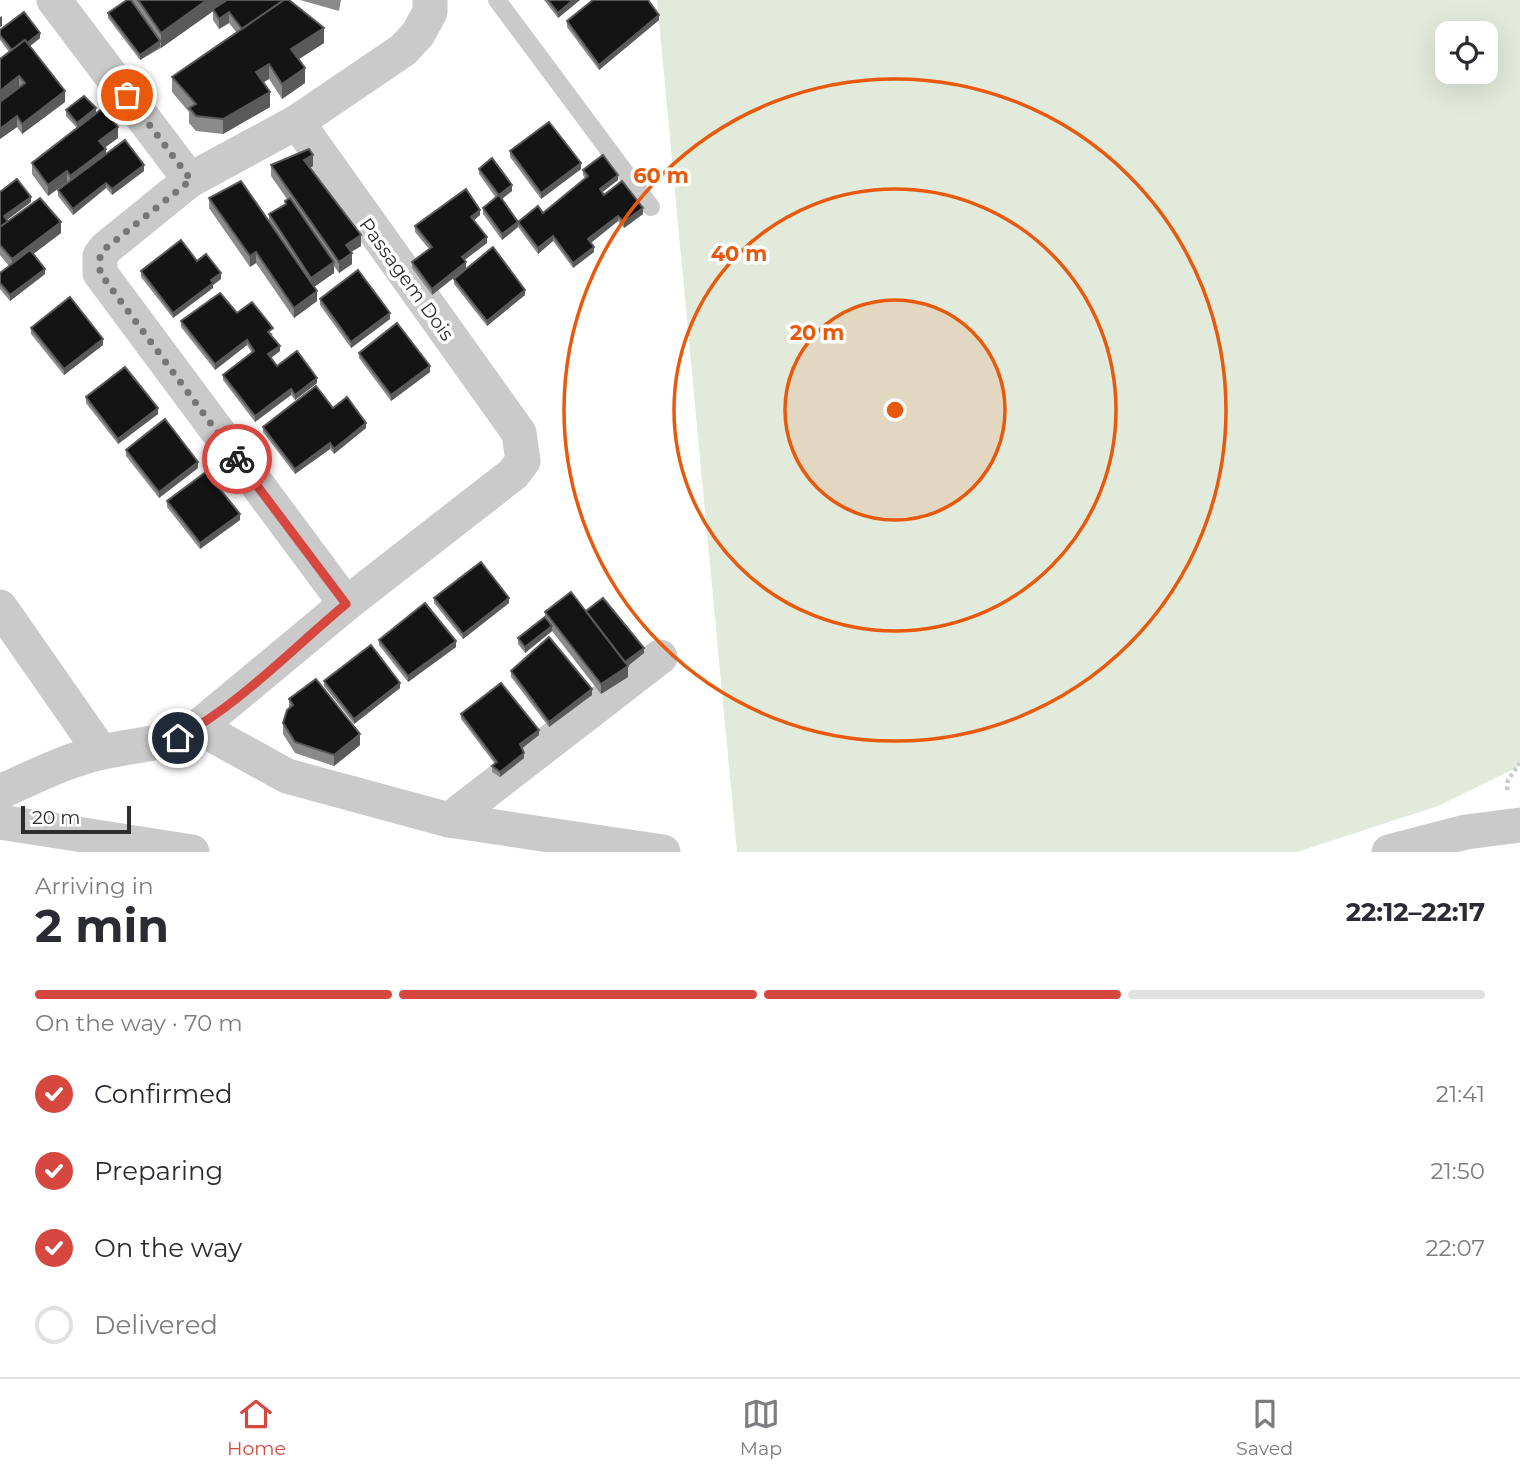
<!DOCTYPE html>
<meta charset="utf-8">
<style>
:root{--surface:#fff;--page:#f2f2f3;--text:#2b2b33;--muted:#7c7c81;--line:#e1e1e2;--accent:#d5473f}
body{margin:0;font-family:Montserrat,sans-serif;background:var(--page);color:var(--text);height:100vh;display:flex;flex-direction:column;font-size:26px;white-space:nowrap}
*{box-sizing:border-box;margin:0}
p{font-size:23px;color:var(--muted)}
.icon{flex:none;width:38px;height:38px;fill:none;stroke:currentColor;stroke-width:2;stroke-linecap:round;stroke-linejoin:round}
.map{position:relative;height:852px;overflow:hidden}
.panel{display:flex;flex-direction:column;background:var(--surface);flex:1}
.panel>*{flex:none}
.buttons{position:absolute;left:1435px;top:21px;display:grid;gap:14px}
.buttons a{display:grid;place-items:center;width:63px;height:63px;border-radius:14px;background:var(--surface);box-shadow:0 7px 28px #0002;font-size:35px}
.scale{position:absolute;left:21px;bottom:18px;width:110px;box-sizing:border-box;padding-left:7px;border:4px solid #2d2d2d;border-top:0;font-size:19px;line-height:24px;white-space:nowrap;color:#2d2d2d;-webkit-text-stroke:5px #fff;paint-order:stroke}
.pin{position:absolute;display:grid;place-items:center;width:60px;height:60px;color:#fff;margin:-30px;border:4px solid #fff;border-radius:50%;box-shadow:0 2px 7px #0007}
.courier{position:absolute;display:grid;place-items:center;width:70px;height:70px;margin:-35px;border:5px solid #d5473f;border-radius:50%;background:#fff;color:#222;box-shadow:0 2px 9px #0007}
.headline em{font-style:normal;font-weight:700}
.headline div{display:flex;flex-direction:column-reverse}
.headline{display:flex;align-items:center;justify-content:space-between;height:119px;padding:0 35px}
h1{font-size:46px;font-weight:700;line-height:52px}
.bar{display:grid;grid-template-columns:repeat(4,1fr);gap:10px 7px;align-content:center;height:84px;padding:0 35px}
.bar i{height:9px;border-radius:5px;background:var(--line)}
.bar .current{background:var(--accent)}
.bar p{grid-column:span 4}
ol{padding:0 35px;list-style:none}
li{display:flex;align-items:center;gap:21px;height:77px}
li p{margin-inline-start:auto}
li .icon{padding:7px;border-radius:50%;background:var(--accent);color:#fff;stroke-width:4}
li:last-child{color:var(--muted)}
li i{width:38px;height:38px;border:4px solid var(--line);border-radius:50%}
.dock{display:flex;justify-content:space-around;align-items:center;height:98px;border-top:2px solid var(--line);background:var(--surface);font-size:19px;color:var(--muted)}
.dock a{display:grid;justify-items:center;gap:4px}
.dock .current{color:var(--accent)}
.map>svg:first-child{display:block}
</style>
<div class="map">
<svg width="1520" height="852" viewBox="0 0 1520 852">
<rect width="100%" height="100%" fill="#fff"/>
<path fill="#e2eadc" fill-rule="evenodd" d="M657 0H1520V766L1438 806 1297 852H737ZM1447 33H1486V72H1447Z"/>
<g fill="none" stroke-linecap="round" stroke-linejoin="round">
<path stroke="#cacaca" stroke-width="4.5" stroke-dasharray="3.5 3.5" stroke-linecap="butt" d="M1507 790 1508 780 1520 763"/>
<path stroke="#cacaca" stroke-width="18" d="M497 0 651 207"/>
<g stroke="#cacaca" stroke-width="35">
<path d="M54 0 190 180 297 122 403 50 418 34 430 12V0"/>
<path d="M190 180 106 248 100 256V273L346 604"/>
<path d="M0 607 101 752"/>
<path d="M198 727 287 776 449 820 663 852"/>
<path d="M0 792C32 778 68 759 103 752 137 744 167 745 198 727L346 604 513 474 523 461 519 433 297 122"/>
<path d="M449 820 660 657"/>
<path d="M0 822 192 852"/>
<path d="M1389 852 1466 832 1520 825"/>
</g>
</g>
<g fill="#8a8a8a">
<path d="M127 0H291V2L324 43 299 59 305 83 282 99 269 79 263 82 270 107 223 134 196 131 189 123V112L172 92V77L237 33 229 23 219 29 213 20V11L161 48 140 60 108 18V13Z"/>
<path d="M300 0H341L339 11Z"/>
<path d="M544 0H580L558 18Z"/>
<path d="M659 20 599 70 567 27V21Z"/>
<path d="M0 30 40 38 30 46 65 102 22 134 17 127 0 139 19 88V87L0 101V59L9 52 0 40Z"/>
<path d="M96 108 77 128 66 116V110Z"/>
<path d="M118 138 105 147 106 154 144 171 112 195 106 188 73 215 58 196V190L68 183 67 182 48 196 32 174V163Z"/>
<path d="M510 151 581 169 541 199 510 157Z"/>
<path d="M271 165 313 166 310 167 361 246 351 252 352 264 339 273 334 266V273L314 287 317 301 294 318 256 263 250 267 209 208V198L269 221V214L285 205V201L287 199 271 176Z"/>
<path d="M479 169 512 191 502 199 518 222 543 213 585 178 583 175V170L618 180 602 192 604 195 643 214 624 228 618 221 591 243 594 252 573 268 553 241 538 254 518 227 502 240 483 214V208L496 198 479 174Z"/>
<path d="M0 192 31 202 7 220 8 222 61 233 33 254 45 274 10 301 0 289V273L9 266 0 255Z"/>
<path d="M480 215 473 221 487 243 464 260 466 268 432 295 412 268V262L429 249 415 232V226Z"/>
<path d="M197 261 221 279 213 285V288L173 318 141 277V271Z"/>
<path d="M454 279 525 295 487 326 454 284Z"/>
<path d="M320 299 390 319 351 348 320 305Z"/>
<path d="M237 313 273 334 271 335 280 351 271 358 277 366 317 383 295 400 291 395 255 422 223 380V375L252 353 247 345 215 370 181 327V321Z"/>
<path d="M31 328 103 345 64 375 31 334Z"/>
<path d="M359 353 430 372 391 401 359 358Z"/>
<path d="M86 397 158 414 118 444 86 403Z"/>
<path d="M333 408 366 428 334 454 330 449 295 474 263 432V427Z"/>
<path d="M126 450 198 468 159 498 126 456Z"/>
<path d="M167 501 240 520 200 549 167 507Z"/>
<path d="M434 598 509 603 463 639 434 603Z"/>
<path d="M586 611 644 653 628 666V677L601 694 552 631 525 653 518 644V638L545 617V612Z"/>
<path d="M379 640 456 647 408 682 379 645Z"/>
<path d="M511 671 592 695 549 727 511 677Z"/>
<path d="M324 681 400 688 354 724 324 686Z"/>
<path d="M289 699 360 745 334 766 295 753 283 734V723L289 709Z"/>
<path d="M461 714 539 735 522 748 524 758 500 777 492 772V766L495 764 461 719Z"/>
</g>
<g fill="#5a5a5a">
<path d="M207 0H229L161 48V33Z"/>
<path d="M573 0H580L558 18V13Z"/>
<path d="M229 12V23L219 29V19Z"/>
<path d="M659 15V20L599 70V65Z"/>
<path d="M2 16V26L0 27V17Z"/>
<path d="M324 28V43L291 64V49Z"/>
<path d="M40 33V38L14 59V53Z"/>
<path d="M160 41V47L140 60V55Z"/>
<path d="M269 64V79L256 87V72Z"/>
<path d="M305 68V83L282 99V84Z"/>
<path d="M19 76V87L0 101V91Z"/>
<path d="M65 91V102L22 134V124Z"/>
<path d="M270 92V107L223 134V119Z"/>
<path d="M96 108V114L77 128V123Z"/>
<path d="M17 116V127L0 139V129Z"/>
<path d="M118 127V138L99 152V141Z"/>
<path d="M106 149V160L70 186V176Z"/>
<path d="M313 155V166L304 171V160Z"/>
<path d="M581 163V169L541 199V193Z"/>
<path d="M144 165V171L112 195V189Z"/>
<path d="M67 171V182L48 196V185Z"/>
<path d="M618 175V180L600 194V189Z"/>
<path d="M106 183V188L73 215V209Z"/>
<path d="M512 185V191L499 201V195Z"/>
<path d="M31 197V202L4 222V216Z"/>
<path d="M643 208V214L624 228V222Z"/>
<path d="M480 210V215L471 223V217Z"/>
<path d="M618 216V221L588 245V239Z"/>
<path d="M61 222V233L12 270V259Z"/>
<path d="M518 222V227L502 240V234Z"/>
<path d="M361 235V246L346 255V245Z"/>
<path d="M553 236V241L538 254V248Z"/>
<path d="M487 237V243L462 262V257Z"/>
<path d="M594 247V252L573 268V263Z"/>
<path d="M256 252V263L250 267V256Z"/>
<path d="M352 253V264L339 273V262Z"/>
<path d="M334 262V273L311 289V278Z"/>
<path d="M466 262V268L432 295V289Z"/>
<path d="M45 269V274L10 301V295Z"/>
<path d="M221 273V279L213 285V288L173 318V313Z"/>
<path d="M525 290V295L487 326V321Z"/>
<path d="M317 291V301L294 318V308Z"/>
<path d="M390 313V319L351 348V342Z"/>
<path d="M103 339V345L64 375V369Z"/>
<path d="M247 340V345L215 370V364Z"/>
<path d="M280 346V351L268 360V354Z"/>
<path d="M430 366V372L391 401V395Z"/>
<path d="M317 378V383L295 400V395Z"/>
<path d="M291 389V395L255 422V416Z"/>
<path d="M158 408V414L118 444V439Z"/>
<path d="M366 423V428L334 454V449Z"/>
<path d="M330 443V449L295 474V469Z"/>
<path d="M198 462V468L159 498V492Z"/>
<path d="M240 514V520L200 549V543Z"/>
<path d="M509 598V603L463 639V634Z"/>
<path d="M552 626V631L525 653V647Z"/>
<path d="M456 641V647L408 682V676Z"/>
<path d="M644 648V653L624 669 628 666V677L601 694V684L623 664Z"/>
<path d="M400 683V688L354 724V719Z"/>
<path d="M592 689V695L549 727V722Z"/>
<path d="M539 730V735L520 750V744Z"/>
<path d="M360 734V745L334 766V755Z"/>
<path d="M524 753V758L500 777V772Z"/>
</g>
<g fill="#141414" stroke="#5a5a5a" stroke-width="2">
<path d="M127 0H131L160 41 140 55 108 13Z"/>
<path d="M138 0H207L161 33Z"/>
<path d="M227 0H284L242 29 229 12 219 19 213 9Z"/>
<path d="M284 0H289L324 28 291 49 305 68 282 84 269 64 256 72 270 92 223 119 196 116 189 108 196 104 172 77Z"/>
<path d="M548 0H573L558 13Z"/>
<path d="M593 0H648L659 15 599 65 567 21Z"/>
<path d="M24 12 40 33 27 43 25 40 12 50 0 35V30Z"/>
<path d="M25 40 65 91 22 124 17 116 0 129V102L25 83 19 76 0 91V59Z"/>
<path d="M84 96 96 108 77 123 66 110Z"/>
<path d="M103 108 118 127 99 141 106 149 70 176 67 171 48 185 32 163Z"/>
<path d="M549 122 581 163 541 193 510 151Z"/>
<path d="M125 140 144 165 112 189 106 183 73 209 58 190Z"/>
<path d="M309 149 313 155 304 160 361 235 346 245 352 253 339 262 271 165Z"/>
<path d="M603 155 618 175 600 189 604 195 622 181 643 208 624 222 618 216 588 239 594 247 573 263 553 236 538 248 518 222 502 234 483 208 499 195 518 222 538 206 543 213 588 176 583 170Z"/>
<path d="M492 158 512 185 499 195 479 169Z"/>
<path d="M17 179 31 197 4 216 8 222 0 227V192Z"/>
<path d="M241 181 317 291 294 308 256 252 250 256 209 198Z"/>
<path d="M466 189 480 210 471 217 487 237 462 257 466 262 432 289 412 262 432 247 415 226Z"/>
<path d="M40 198 61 222 12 259 0 245V227Z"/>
<path d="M290 198 334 262 311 278 269 214 286 204 285 201Z"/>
<path d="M181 240 197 261 206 254 221 273 211 280 213 283 173 313 141 271Z"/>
<path d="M493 247 525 290 487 321 454 279Z"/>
<path d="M30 250 45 269 10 295 0 283V273Z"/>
<path d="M358 270 390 313 351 342 320 299Z"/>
<path d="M220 293 237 313 252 302 273 328 268 332 280 346 268 354 277 366 297 351 317 378 295 395 291 389 255 416 223 375 254 351 247 340 215 364 181 321Z"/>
<path d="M70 297 103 339 64 369 31 328Z"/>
<path d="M397 323 430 366 391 395 359 353Z"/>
<path d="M125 367 158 408 118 439 86 397Z"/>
<path d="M316 386 333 408 347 397 366 423 334 449 330 443 295 469 263 427Z"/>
<path d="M165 419 198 462 159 492 126 450Z"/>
<path d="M206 472 240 514 200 543 167 501Z"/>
<path d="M481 562 509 598 463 634 434 598Z"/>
<path d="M571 592 628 666 601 684 545 612Z"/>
<path d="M603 598 644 648 625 662 586 611Z"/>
<path d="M425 603 456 641 408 676 379 640Z"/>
<path d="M545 617 552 626 525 647 518 638Z"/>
<path d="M549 637 592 689 549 722 511 671Z"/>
<path d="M371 645 400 683 354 719 324 681Z"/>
<path d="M316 679 360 734 334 755 295 742 283 723 287 710 293 705 289 699Z"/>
<path d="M501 683 539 730 520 744 524 753 500 772 492 766 497 762 461 714Z"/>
</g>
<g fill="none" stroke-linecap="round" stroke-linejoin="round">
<path stroke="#767676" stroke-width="7" stroke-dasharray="0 12.6" d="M127 95 191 180 106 248 100 256V273L237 459"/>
<path stroke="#d5473f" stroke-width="9" d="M178 738C240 704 292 649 346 604L237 459"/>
</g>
<circle cx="895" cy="410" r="110" fill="#e8590c" fill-opacity=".12"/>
<g fill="none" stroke="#e8590c" stroke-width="3.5">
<circle cx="895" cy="410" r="110"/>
<circle cx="895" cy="410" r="221"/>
<circle cx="895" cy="410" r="331"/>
</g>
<g text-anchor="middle" stroke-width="7" stroke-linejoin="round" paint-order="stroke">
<g font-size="19" fill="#2d2d2d" stroke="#fff">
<text transform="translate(407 279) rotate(54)" y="7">Passagem Dois</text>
</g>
</g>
<circle cx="895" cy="410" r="10" fill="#e8590c" stroke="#fff" stroke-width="3.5"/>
<g font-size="21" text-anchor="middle" font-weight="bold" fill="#e8590c" stroke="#fff" stroke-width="7" stroke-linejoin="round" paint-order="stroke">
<text x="661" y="183">60 m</text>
<text x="739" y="261">40 m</text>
<text x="817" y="340">20 m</text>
</g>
</svg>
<div class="buttons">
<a><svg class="icon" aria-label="locate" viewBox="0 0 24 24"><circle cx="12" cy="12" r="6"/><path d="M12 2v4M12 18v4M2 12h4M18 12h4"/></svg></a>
</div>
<div class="scale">20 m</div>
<div class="pin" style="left:127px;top:95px;background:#ea580c"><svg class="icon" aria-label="bag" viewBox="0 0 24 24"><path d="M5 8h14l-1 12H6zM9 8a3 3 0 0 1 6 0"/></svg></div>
<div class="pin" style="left:178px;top:738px;background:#1f2937"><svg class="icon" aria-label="home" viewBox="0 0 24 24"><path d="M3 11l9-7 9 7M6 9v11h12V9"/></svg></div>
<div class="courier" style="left:237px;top:459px"><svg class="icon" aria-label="bike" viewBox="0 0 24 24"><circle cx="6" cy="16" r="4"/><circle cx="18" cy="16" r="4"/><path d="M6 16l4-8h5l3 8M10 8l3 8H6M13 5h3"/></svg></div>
</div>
<section class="panel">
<div class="headline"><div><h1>2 min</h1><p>Arriving in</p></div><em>22:12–22:17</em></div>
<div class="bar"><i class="current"></i><i class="current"></i><i class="current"></i><i></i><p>On the way · 70 m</p></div>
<ol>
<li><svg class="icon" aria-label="check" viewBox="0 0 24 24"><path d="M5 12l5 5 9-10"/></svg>Confirmed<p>21:41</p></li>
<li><svg class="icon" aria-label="check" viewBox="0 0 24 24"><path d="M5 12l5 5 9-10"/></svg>Preparing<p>21:50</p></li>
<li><svg class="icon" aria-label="check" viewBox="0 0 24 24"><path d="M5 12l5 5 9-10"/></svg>On the way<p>22:07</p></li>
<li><i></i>Delivered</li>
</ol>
</section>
<nav class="dock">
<a class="current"><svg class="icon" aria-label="home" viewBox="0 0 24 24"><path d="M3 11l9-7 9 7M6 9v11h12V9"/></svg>Home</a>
<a><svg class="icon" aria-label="map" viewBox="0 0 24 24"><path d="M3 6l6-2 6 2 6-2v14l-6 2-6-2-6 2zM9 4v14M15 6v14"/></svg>Map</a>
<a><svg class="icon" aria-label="saved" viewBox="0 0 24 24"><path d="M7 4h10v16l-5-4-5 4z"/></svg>Saved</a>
</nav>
